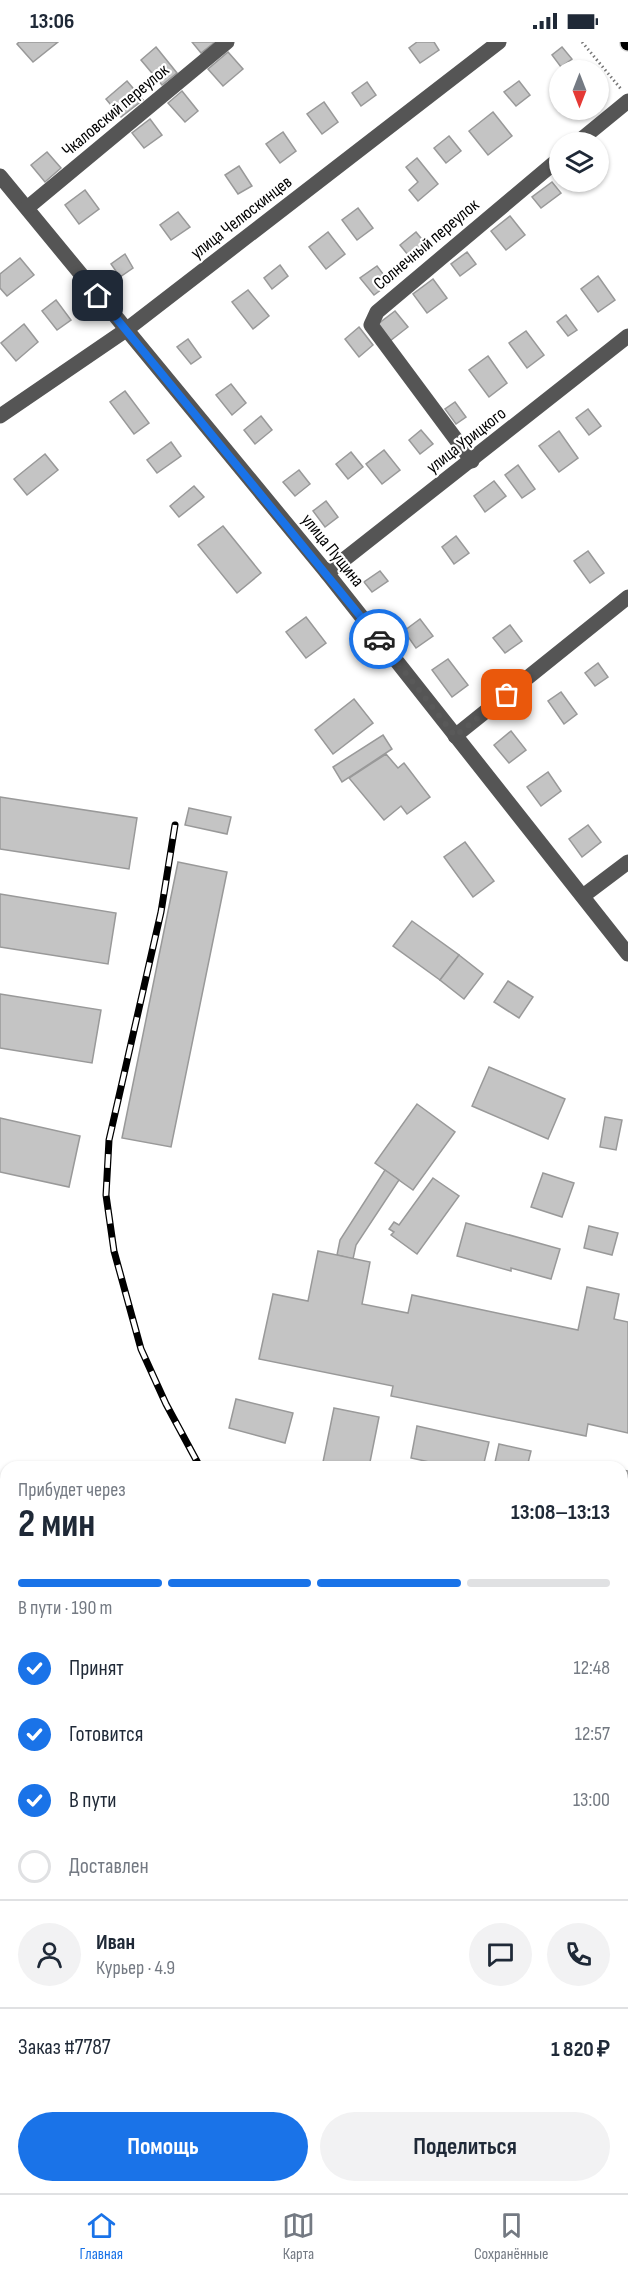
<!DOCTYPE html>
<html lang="ru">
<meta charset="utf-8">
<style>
:root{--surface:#fff;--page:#f2f2f3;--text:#1f2937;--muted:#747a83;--line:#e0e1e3;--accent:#1a73e8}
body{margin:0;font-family:"Sofia Sans Condensed",sans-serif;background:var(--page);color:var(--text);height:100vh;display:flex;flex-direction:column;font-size:22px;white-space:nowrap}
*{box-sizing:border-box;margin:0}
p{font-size:20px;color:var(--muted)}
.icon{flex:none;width:33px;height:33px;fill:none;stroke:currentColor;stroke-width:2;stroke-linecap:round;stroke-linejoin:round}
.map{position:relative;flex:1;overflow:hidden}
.drawer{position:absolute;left:0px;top:1419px;width:628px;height:732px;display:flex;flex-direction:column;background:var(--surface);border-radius:18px 18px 0 0;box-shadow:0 2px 4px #0004}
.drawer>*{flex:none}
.needle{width:39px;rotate:180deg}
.buttons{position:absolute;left:549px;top:18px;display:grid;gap:12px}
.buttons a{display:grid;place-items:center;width:60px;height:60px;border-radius:50%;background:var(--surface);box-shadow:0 2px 4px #0004;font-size:30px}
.pin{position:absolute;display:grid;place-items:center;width:51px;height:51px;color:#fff;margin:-26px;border-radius:12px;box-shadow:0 3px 9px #0006}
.courier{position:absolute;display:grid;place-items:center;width:60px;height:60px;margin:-30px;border:4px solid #1a73e8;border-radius:50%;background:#fff;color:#222;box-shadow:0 2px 8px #0007}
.overview em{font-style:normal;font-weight:700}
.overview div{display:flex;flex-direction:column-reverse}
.overview{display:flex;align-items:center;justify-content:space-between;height:102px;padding:0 18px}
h1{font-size:39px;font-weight:700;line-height:45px}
.bar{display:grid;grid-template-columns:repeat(4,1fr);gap:9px 6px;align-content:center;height:72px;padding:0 18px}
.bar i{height:8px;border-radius:4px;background:var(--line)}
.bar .current{background:var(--accent)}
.bar p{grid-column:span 4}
.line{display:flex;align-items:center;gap:15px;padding:0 18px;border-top:2px solid var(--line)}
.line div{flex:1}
.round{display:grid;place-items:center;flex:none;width:63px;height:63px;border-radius:32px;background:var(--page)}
ol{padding:0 18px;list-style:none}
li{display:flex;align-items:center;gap:18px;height:66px}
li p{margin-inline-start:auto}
li .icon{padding:6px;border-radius:50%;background:var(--accent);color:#fff;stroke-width:4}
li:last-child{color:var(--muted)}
li i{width:33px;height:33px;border:3px solid var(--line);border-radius:50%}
.primary-button{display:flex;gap:12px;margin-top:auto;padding:12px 18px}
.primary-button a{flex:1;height:69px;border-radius:36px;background:var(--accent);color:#fff;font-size:24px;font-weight:700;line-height:69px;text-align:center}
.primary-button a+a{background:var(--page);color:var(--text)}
.status{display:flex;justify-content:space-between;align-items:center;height:42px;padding:0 30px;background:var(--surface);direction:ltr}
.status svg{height:16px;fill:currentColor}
.menu{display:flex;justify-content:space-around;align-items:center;height:84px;border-top:2px solid var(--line);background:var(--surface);font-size:16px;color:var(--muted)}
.menu a{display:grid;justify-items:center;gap:3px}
.menu .current{color:var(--accent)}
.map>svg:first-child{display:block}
</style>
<div class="status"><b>13:06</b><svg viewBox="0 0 49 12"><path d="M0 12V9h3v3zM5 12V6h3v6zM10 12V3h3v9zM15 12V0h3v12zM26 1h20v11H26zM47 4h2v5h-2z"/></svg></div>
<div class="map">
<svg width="628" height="2151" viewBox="0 0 628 2151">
<rect width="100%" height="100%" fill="#fff"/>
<g fill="#c4c4c4" stroke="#999" stroke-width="1.5">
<path d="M19 0H58L33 20 17 2Z"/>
<path d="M192 0H215L201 11Z"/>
<path d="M417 0H434L439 8 420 21 409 6Z"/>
<path d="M156 5 177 31 162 43 141 18Z"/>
<path d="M562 5 572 17 561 25 552 13Z"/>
<path d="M228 10 243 27 223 44 208 27Z"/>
<path d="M127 39 143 58 121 75 106 57Z"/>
<path d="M519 39 530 53 516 64 504 50Z"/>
<path d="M367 40 376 53 361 64 352 51Z"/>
<path d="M182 49 198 69 185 80 168 61Z"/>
<path d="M324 60 338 80 322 92 307 72Z"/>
<path d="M493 70 512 94 488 113 469 89Z"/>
<path d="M150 77 162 93 144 106 132 91Z"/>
<path d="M283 90 296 109 280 121 266 102Z"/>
<path d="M449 94 461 109 446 121 434 106Z"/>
<path d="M47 110 61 126 45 140 31 123Z"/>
<path d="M417 116 438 142 418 159 409 148 418 140 406 125Z"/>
<path d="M239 124 252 144 238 152 225 133Z"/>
<path d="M552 140 561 151 541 166 532 155Z"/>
<path d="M573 140H590L579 148Z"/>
<path d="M85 148 99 167 79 182 65 163Z"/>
<path d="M358 166 373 186 357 198 342 178Z"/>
<path d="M178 170 190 185 171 198 160 183Z"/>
<path d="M510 174 525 193 506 208 491 189Z"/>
<path d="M328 190 345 212 326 227 309 205Z"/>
<path d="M416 190 429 206 413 219 400 203Z"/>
<path d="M467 210 476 222 460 234 451 222Z"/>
<path d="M125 212 133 226 120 235 111 222Z"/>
<path d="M20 216 34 233 7 254 0 246V232Z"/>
<path d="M280 223 288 234 272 247 264 236Z"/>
<path d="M377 224 390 241 374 253 360 236Z"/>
<path d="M598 234 615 258 598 270 581 247Z"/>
<path d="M433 237 447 256 427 271 413 252Z"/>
<path d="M248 248 269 274 253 287 232 260Z"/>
<path d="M56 258 71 278 57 288 42 269Z"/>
<path d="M395 269 408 285 390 299 378 282Z"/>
<path d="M566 273 577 288 568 294 557 280Z"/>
<path d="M24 282 38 300 16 319 1 301Z"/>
<path d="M359 285 373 303 359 315 345 297Z"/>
<path d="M526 289 544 313 527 326 509 301Z"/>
<path d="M188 297 201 315 191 322 177 305Z"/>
<path d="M488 314 507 341 489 355 469 328Z"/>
<path d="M231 342 246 361 232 373 216 353Z"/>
<path d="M125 349 149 381 134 392 110 360Z"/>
<path d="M455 360 466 375 456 382 445 367Z"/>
<path d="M588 367 601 384 589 393 576 376Z"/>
<path d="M261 374 272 388 255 402 244 388Z"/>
<path d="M421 388 433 402 420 412 409 398Z"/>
<path d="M559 389 578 416 559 430 539 404Z"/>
<path d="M171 400 181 414 157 431 147 418Z"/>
<path d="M384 408 400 428 382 442 366 422Z"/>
<path d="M351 410 363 425 348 437 336 422Z"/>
<path d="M45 412 58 428 27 453 14 437Z"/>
<path d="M518 423 535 447 522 456 505 433Z"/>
<path d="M299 428 310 442 295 454 283 440Z"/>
<path d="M494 439 506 454 485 470 474 454Z"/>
<path d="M194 444 204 455 179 475 170 464Z"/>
<path d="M326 459 338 475 325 485 313 469Z"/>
<path d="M223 484 261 531 237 551 198 503Z"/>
<path d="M456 494 469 511 454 522 442 505Z"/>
<path d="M588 509 604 531 590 541 574 519Z"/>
<path d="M380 529 388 539 372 550 364 540Z"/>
<path d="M306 575 326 601 306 616 286 590Z"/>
<path d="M420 577 433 594 416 606 404 589Z"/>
<path d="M510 583 522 599 505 611 493 596Z"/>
<path d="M448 617 468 643 452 655 432 628Z"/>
<path d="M598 621 608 635 595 644 585 631Z"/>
<path d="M561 650 577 672 564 682 548 659Z"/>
<path d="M354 657 373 681 333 712 315 688Z"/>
<path d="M511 689 526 708 509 721 494 703Z"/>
<path d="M383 693 392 707 342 740 333 725Z"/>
<path d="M386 712 398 726 404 721 430 755 407 772 401 764 384 778 349 736Z"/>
<path d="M548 730 561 749 541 764 527 745Z"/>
<path d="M0 755 137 776 129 827 0 807Z"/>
<path d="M189 766 231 775 227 792 185 783Z"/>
<path d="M588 783 601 800 582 815 569 797Z"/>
<path d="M465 800 494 839 473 855 444 815Z"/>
<path d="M178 820 227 830 171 1105 122 1096Z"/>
<path d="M0 852 116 871 108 922 0 905Z"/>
<path d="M412 879 459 913 440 938 393 904Z"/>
<path d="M459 913 483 932 464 957 440 938Z"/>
<path d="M508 939 533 955 519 976 494 960Z"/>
<path d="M0 952 101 968 92 1021 0 1006Z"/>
<path d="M489 1025 565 1057 548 1097 472 1064Z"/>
<path d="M417 1062 455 1090 413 1148 375 1121Z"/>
<path d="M605 1075 622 1078 616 1108 600 1105Z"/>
<path d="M0 1076 80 1094 69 1145 0 1130Z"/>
<path d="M385 1128 399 1138 356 1203 353 1217 337 1213 340 1198Z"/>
<path d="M543 1131 574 1141 562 1175 531 1165Z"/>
<path d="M433 1136 459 1154 417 1212 391 1193 394 1190 389 1187 394 1180 399 1183Z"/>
<path d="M466 1181 560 1207 551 1237 511 1226V1229L457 1214Z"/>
<path d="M589 1184 618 1191 612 1213 584 1206Z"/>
<path d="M318 1209 370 1220 362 1262 408 1271 412 1253 578 1288 587 1245 619 1252 614 1277 628 1280V1391L588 1382 586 1394 391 1354 393 1344 259 1317 273 1252 308 1259Z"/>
<path d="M236 1357 293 1371 285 1401 229 1386Z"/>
<path d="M334 1366 379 1375 369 1425H322Z"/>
<path d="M417 1384 489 1400 483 1425H452L411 1416Z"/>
<path d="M499 1402 531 1409 527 1425H494Z"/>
<path d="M622 1428 628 1429V1503L625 1516 622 1515Z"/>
<path d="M622 1570 628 1573V1618L622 1616Z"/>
<path d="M356 2145H373L381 2151H351Z"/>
</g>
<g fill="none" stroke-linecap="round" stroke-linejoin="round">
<defs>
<path id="major" d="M628 0V1"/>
</defs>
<use href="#major" stroke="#dbdbdb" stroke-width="18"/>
<path stroke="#777" stroke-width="3" stroke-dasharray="1.5 3" stroke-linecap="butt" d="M582 0 621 47"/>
<g stroke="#555" stroke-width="15">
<path d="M578 100 628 59"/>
<path d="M0 134 327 531 628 912"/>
<path d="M27 166 227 0"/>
<path d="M0 374 126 288 499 0"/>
<path d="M472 419 371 283 377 270 560 116"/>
<path d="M327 531 628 294"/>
<path d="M455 694 628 555"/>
<path d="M583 854 628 820"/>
<path d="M0 1794 6 1793"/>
<path d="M537 2145 540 2151"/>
<path d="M55 2151 56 2145"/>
<path d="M248 2151 249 2145"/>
</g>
<use href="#major" stroke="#000" stroke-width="15"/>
<defs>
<g id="rail">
<path d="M175 783 161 870 109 1098 106 1153 114 1209 141 1307 166 1362 200 1425"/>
<path d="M0 1549 6 1550"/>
<path d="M0 1565 6 1566"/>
<path d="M0 1615 6 1617"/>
<path d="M622 1655 628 1656"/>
<path d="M622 1682 628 1683"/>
<path d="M622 1696 628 1697"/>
<path d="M622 1766 628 1769"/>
</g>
</defs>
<use href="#rail" stroke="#000" stroke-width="7"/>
<use href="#rail" stroke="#fff" stroke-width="4.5" stroke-dasharray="14" stroke-linecap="butt"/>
</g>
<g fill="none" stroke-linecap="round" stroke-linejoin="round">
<path stroke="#595959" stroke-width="6" stroke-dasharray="0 10.8" d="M379 597 455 694 507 653"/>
<path stroke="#1a73e8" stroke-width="8" d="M98 254 379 597"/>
</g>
<g text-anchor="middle" stroke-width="4.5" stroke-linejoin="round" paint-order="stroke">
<g font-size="18" fill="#000" stroke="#fff">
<text transform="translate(115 68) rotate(-40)" y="6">Чкаловский переулок</text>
<text transform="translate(241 175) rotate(-38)" y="6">улица Челюскинцев</text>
<text transform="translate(426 202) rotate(-40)" y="6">Солнечный переулок</text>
<text transform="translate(466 398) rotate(-38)" y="6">улица Урицкого</text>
<text transform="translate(333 508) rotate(51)" y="6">улица Пущина</text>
</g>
</g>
</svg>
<div class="buttons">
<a><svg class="needle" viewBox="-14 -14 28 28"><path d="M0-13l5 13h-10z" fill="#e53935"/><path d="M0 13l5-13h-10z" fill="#747a83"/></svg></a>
<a><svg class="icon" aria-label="layers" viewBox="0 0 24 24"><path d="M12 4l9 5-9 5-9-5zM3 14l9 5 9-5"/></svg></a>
</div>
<div class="pin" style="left:507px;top:653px;background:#ea580c"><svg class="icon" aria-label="bag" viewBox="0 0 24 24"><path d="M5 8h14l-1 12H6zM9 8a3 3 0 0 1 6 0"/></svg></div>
<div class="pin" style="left:98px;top:254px;background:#1f2937"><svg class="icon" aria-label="home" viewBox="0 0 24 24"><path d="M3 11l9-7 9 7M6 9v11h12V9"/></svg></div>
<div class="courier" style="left:379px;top:597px"><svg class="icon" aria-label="car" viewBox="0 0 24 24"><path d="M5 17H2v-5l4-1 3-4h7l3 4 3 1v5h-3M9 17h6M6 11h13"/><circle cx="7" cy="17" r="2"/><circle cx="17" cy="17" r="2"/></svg></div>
<section class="drawer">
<div class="overview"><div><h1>2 мин</h1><p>Прибудет через</p></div><em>13:08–13:13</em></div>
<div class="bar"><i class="current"></i><i class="current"></i><i class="current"></i><i></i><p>В пути · 190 m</p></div>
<ol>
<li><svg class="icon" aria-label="check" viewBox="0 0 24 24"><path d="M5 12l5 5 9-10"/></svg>Принят<p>12:48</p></li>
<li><svg class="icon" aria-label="check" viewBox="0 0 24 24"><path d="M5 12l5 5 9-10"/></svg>Готовится<p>12:57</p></li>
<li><svg class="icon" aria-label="check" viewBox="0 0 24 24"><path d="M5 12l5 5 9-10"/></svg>В пути<p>13:00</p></li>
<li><i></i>Доставлен</li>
</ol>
<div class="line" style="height:108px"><a class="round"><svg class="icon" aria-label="person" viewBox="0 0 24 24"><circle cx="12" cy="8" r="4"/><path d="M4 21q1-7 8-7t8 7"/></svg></a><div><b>Иван</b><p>Курьер · 4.9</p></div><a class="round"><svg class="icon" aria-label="chat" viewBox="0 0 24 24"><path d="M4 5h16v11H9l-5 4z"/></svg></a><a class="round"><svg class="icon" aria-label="phone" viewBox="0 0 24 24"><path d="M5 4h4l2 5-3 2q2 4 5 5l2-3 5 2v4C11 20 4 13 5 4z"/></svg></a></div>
<div class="line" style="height:78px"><div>Заказ #7787</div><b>1 820 ₽</b></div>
<div class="primary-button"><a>Помощь</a><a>Поделиться</a></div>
</section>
</div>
<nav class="menu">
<a class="current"><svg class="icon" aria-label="home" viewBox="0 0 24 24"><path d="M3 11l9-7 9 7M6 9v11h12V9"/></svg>Главная</a>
<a><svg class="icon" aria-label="map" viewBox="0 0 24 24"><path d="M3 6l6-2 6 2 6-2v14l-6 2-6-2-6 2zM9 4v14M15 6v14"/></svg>Карта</a>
<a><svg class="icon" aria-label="saved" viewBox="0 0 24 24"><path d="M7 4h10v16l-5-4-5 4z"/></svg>Сохранённые</a>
</nav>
